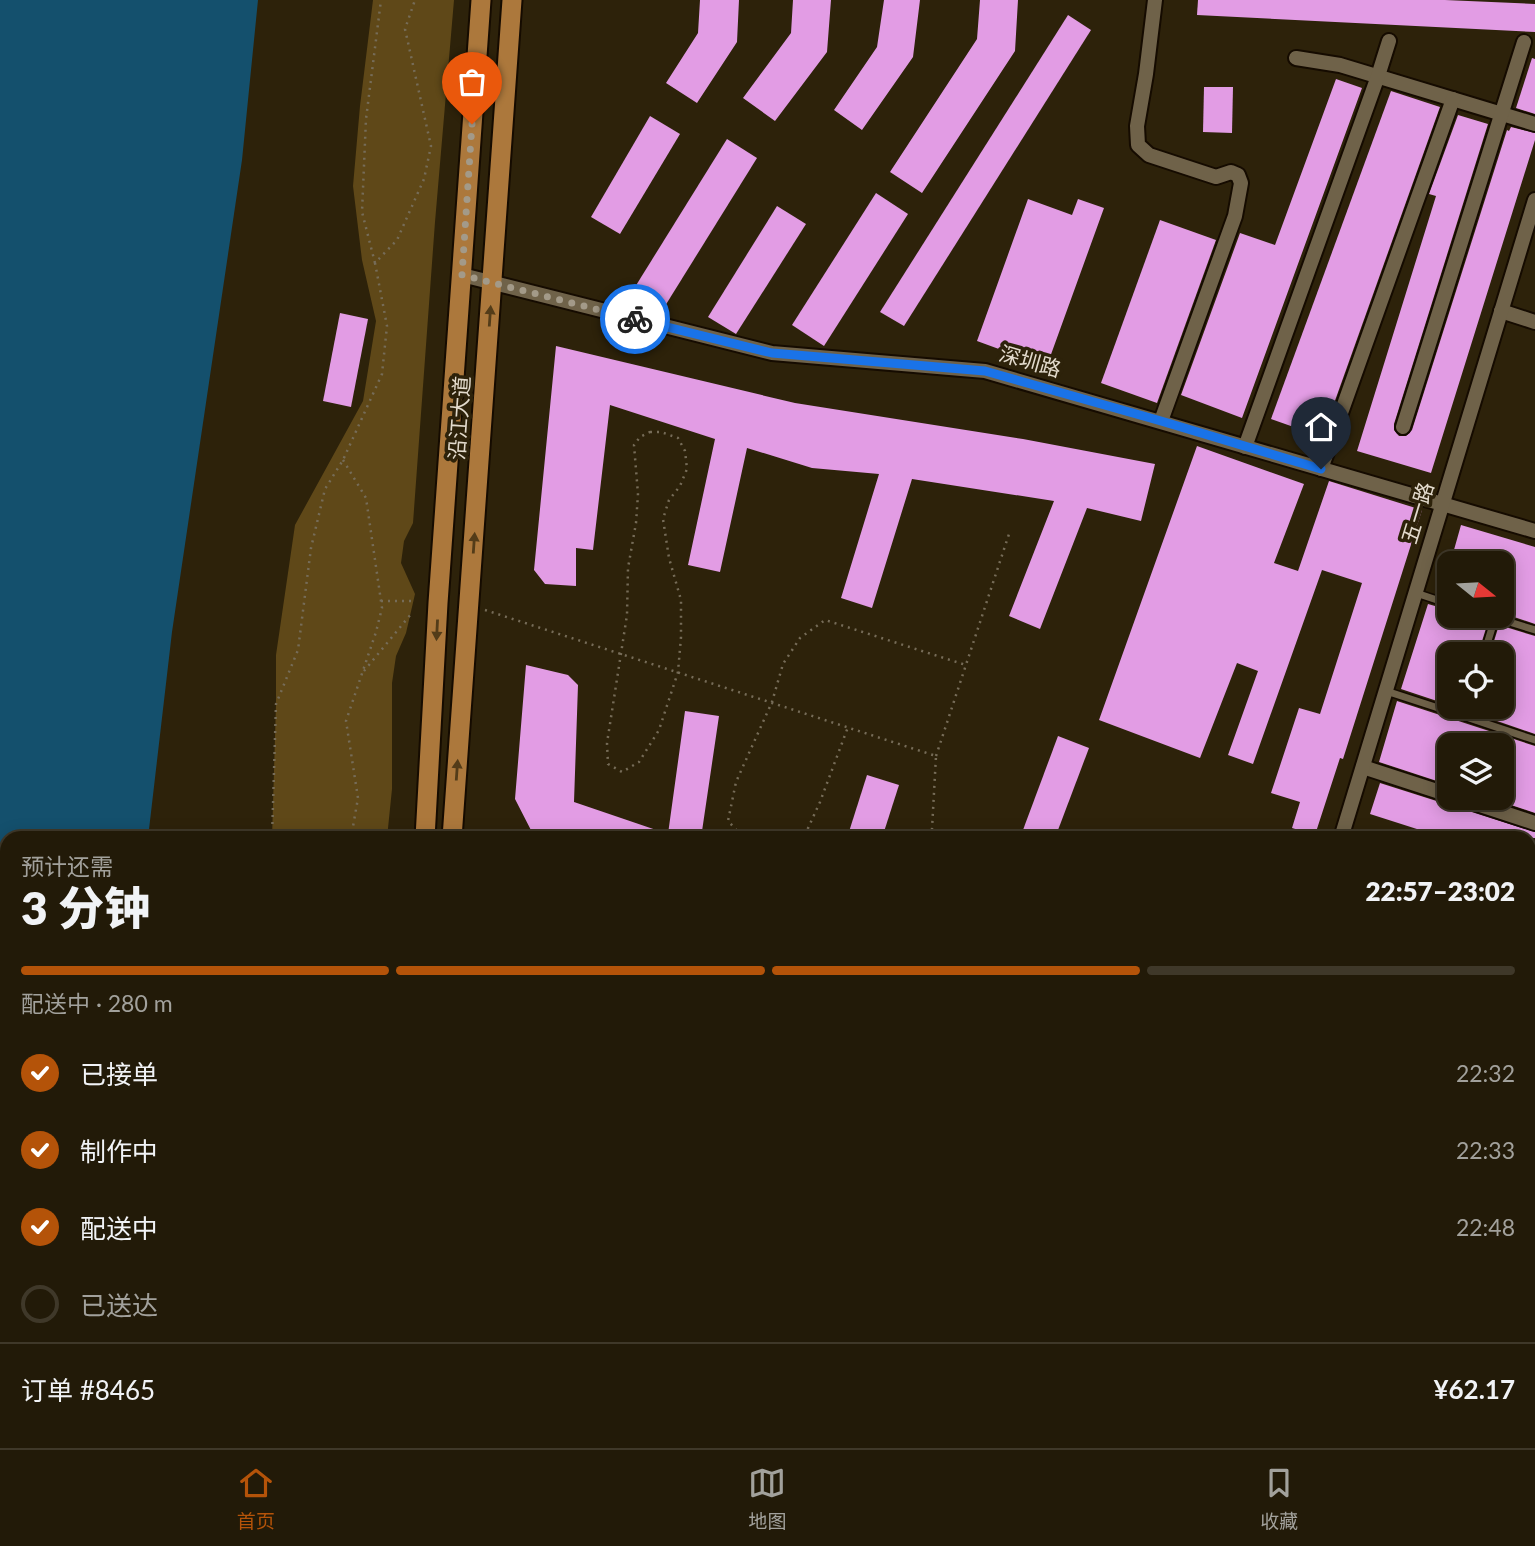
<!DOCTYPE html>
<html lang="zh">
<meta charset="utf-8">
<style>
:root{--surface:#221a08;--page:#2e2716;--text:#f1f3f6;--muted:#a2a19c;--line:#3f3829;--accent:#b45309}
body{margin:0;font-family:Lato,"Noto Sans SC",sans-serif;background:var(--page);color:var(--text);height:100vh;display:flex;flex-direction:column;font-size:26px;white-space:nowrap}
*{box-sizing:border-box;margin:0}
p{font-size:23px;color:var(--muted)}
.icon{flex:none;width:38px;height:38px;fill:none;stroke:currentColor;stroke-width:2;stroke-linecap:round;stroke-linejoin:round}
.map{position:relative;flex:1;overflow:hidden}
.side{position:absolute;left:0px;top:831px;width:1536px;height:618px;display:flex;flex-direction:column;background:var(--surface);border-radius:21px 21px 0 0;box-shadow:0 4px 18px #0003,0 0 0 2px var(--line)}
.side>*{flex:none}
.needle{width:46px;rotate:108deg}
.controls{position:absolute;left:1437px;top:551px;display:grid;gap:14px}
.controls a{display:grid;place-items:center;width:77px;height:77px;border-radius:14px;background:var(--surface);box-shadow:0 4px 18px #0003,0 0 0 2px var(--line);font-size:35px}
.pin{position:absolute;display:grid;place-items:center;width:60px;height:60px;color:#fff;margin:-72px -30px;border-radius:50% 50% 50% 0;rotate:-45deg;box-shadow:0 0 7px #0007}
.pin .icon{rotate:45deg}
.courier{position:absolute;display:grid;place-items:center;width:70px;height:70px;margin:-35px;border:5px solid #1a73e8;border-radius:50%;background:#fff;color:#222;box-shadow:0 2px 9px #0007}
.headline em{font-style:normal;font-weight:800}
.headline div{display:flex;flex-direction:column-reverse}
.headline{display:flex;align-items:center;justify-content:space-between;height:119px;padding:0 21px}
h1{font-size:46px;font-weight:800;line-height:52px}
.bar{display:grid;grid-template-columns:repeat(4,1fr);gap:10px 7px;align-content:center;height:84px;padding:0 21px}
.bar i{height:9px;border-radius:5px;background:var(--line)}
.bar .current{background:var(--accent)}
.bar p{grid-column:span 4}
.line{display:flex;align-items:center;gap:18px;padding:0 21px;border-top:2px solid var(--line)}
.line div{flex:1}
ol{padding:0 21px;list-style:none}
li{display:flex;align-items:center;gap:21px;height:77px}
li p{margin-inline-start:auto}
li .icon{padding:7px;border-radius:50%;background:var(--accent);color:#fff;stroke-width:4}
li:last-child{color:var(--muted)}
li i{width:38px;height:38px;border:4px solid var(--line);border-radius:50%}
.tabs{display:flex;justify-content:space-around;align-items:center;height:98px;border-top:2px solid var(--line);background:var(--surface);font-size:19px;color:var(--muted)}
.tabs a{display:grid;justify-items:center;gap:4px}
.tabs .current{color:var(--accent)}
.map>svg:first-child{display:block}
</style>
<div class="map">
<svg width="1535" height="1448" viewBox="0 0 1535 1448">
<rect width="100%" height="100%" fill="#2d220a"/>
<path fill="#352606" d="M454 1442H476L494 1448H451Z"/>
<g fill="#5f4818">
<path d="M373 0H454L435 222 413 523 404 541 401 563 415 594 406 633 396 656 392 683V789L387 838H272L276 704V655L295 525 363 401 376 321 362 260 353 186 360 106Z"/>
<path d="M217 1442H308L310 1448H217Z"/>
</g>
<path fill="#14506d" d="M0 0H258L242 160 172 632 148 838H7V1442H82V1448H0Z"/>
<g fill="#e29ce4">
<path d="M700 0H739L737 42 697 103 666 83 698 33Z"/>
<path d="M793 0H831L827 52 775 121 743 98 791 33Z"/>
<path d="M884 0H920L913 57 862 130 834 110 877 47Z"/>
<path d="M980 0H1018L1015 51 922 193 890 172 977 39Z"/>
<path d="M1198 0H1445L1535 4V32L1197 15Z"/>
<path d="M1068 15 1091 30 904 326 880 312Z"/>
<path d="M1532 58 1535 59V114L1516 108Z"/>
<path d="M1336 79 1362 88 1242 418 1181 395 1240 233 1275 245Z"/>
<path d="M1204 87H1233L1232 133 1203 132Z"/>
<path d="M1391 91 1440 107 1322 437 1271 419Z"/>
<path d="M1458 115 1488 124 1394 424V430L1399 436H1406L1412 430 1507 130 1509 131 1511 127 1535 133V140L1431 473 1357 451 1436 196 1429 194Z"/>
<path d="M650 116 680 134 620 234 591 217Z"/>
<path d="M727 139 757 158 665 306 635 287Z"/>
<path d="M876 193 908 214 824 346 792 325Z"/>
<path d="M1028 199 1072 215 1078 199 1104 208 1045 371 1019 362 1021 357 977 341Z"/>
<path d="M777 206 806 224 736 334 708 317Z"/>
<path d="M1160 220 1216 240 1157 403 1101 383Z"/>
<path d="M340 313 368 319 351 407 323 401Z"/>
<path d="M556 346 795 403 1023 439 1155 464 1141 521 1087 508 1040 629 1009 616 1054 501 912 479 872 608 841 598 879 474 812 468 747 448 720 572 688 565 715 439 610 405 593 550 576 548V586L545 584 534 570Z"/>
<path d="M1197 446 1304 484 1274 563 1298 571 1329 481 1422 510 1343 759 1340 758 1315 835 1292 828 1300 802 1271 793 1299 708 1320 714 1362 583 1322 570 1253 764 1228 755 1258 671 1237 663 1200 758 1099 720Z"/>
<path d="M1461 525 1535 547V624L1502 613V564H1450Z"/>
<path d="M1446 575H1449V598L1440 595Z"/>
<path d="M1428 604 1449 610V616H1475L1485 619 1488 622 1478 654H1449V705L1401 689Z"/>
<path d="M1499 625 1535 636V734L1474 713 1475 707H1502V654H1490Z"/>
<path d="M526 665 568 675 578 685 574 802 668 834 685 711 719 716 701 838H535L515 799Z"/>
<path d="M1397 701 1535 746V813L1490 798H1502V746H1449V785L1379 762Z"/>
<path d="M1058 736 1089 748 1055 838H1020Z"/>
<path d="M867 775 899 785 882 838H847Z"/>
<path d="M1380 783 1446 804H1452L1456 807 1535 832V838H1445L1370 814Z"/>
</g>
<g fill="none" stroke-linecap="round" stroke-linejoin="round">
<defs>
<g id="service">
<path d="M1416 593 1449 604"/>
<path d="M1490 616 1535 630"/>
<path d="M1484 654 1495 618"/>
<path d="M1386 691 1466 717"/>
<path d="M1469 707 1466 717 1535 740"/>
</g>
<g id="minor">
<path d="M1155 0 1146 74 1137 126 1138 145 1149 155 1216 177 1231 172 1238 175 1241 183 1235 216 1161 421"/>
<path d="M1296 58 1340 65 1535 124"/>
<path d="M462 275 772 353 985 371 1535 531"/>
<path d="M1501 311 1535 322"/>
<path d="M1403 427 1524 42"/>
<path d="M1245 447 1378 76 1389 41"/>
<path d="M1321 469 1453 99"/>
<path d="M1363 767 1449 795"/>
<path d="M1459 798 1535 823"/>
<path d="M1341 838 1535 200"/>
<path d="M1000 1448 1002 1442"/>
<path d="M1154 1448 1156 1442"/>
</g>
<g id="primary">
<path d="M425 838 438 603 481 0"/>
<path d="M452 838 512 0"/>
<path d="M1279 1442 1297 1448"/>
<path d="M1366 1442 1383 1448"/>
<path d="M340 1448 341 1442"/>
<path d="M370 1448 371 1442"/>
</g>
</defs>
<use href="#service" stroke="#150b00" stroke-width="10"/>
<use href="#minor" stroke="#150b00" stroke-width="18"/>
<use href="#primary" stroke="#150b00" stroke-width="23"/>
<g stroke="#766c58" stroke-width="2.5" stroke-dasharray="2 5" stroke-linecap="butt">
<path d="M375 263 362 212 366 119 381 0"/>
<path d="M650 432H661L678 438 685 451 687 469 680 486 669 500 663 519 669 558 681 600V637L678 672 659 730 639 762 622 772 608 764 607 743 627 615 628 568 636 523 638 494 634 445 640 437Z"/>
<path d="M343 460 366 498 382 608 376 632 346 721 358 798 351 838"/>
<path d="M381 601H413"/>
<path d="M485 610 936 756 932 829 929 838"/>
<path d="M364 671 411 614"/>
<path d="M936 756 1010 531"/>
<path d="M272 838 276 704 298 650 311 548 325 489 343 460 382 374 387 326 375 263 397 240 424 179 431 146 405 29 415 0"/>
<path d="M748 838 743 837 728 821 736 782 772 702 783 664 800 638 825 620 966 665"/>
<path d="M799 838 804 837 820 802 848 727"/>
<path d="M1530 946 1533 935"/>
<path d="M1530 1123 1535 1125"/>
<path d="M1530 1274 1535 1276"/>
<path d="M1530 1296 1535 1279"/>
<path d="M1530 1347 1535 1349"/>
<path d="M264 1448 265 1442"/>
<path d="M720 1448 722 1442"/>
<path d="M834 1448 836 1442"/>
<path d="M895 1448 897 1442"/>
</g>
<use href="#service" stroke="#6f6249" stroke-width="7"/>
<use href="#minor" stroke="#6f6249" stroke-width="14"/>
<use href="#primary" stroke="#ac783c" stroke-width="19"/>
</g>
<defs><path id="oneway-solid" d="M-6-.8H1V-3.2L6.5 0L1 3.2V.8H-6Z" transform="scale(1.75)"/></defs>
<g fill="#533c19">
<use href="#oneway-solid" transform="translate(490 316) rotate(-86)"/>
<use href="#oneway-solid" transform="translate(474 543) rotate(-86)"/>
<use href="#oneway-solid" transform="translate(437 630) rotate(93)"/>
<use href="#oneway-solid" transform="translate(457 770) rotate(-86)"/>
</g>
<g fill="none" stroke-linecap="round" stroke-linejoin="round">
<path stroke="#a39a89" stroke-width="7" stroke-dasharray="0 12.6" d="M472 124 462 275 635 319"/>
<path stroke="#1a73e8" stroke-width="9" d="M635 319 772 353 985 371 1161 421 1321 469"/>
</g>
<g text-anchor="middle" stroke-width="7" stroke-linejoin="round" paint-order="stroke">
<g font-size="21" fill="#e3dbcd" stroke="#2d220a">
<text transform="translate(1030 362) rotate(16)" y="7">深圳路</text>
<text transform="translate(460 418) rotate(-86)" y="7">沿江大道</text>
<text transform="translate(1418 513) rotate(-73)" y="7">五一路</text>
</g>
</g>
</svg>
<div class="controls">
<a><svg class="needle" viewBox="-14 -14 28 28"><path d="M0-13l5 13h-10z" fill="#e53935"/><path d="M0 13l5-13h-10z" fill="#a2a19c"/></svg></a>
<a><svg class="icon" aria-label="locate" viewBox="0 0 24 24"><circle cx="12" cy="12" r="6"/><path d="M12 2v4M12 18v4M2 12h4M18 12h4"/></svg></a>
<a><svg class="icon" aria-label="layers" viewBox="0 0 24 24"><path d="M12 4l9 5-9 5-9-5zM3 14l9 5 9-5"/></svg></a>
</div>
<div class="pin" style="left:472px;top:124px;background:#ea580c"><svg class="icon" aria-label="bag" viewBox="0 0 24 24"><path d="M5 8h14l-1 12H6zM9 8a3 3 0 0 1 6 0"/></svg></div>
<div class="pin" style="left:1321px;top:469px;background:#1f2937"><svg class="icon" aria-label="home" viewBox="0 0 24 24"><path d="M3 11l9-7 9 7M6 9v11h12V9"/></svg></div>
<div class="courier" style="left:635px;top:319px"><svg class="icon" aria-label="bike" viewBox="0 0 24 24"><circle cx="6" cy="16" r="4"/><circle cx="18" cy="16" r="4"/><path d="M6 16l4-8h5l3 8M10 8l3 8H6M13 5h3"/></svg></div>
<section class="side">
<div class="headline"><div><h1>3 分钟</h1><p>预计还需</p></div><em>22:57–23:02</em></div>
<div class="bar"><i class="current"></i><i class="current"></i><i class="current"></i><i></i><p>配送中 · 280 m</p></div>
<ol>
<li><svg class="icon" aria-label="check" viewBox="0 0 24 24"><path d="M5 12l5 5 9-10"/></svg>已接单<p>22:32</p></li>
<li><svg class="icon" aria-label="check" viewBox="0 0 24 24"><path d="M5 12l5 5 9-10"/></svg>制作中<p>22:33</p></li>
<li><svg class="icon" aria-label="check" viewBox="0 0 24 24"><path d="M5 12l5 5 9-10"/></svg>配送中<p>22:48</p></li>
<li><i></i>已送达</li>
</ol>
<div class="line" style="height:91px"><div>订单 #8465</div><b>¥62.17</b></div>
</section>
</div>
<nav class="tabs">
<a class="current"><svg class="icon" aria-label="home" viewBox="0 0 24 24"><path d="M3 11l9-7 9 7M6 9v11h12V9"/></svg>首页</a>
<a><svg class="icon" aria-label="map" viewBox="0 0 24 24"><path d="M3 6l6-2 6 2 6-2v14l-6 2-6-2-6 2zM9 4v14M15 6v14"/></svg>地图</a>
<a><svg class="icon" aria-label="saved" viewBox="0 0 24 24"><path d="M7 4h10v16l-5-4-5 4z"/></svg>收藏</a>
</nav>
